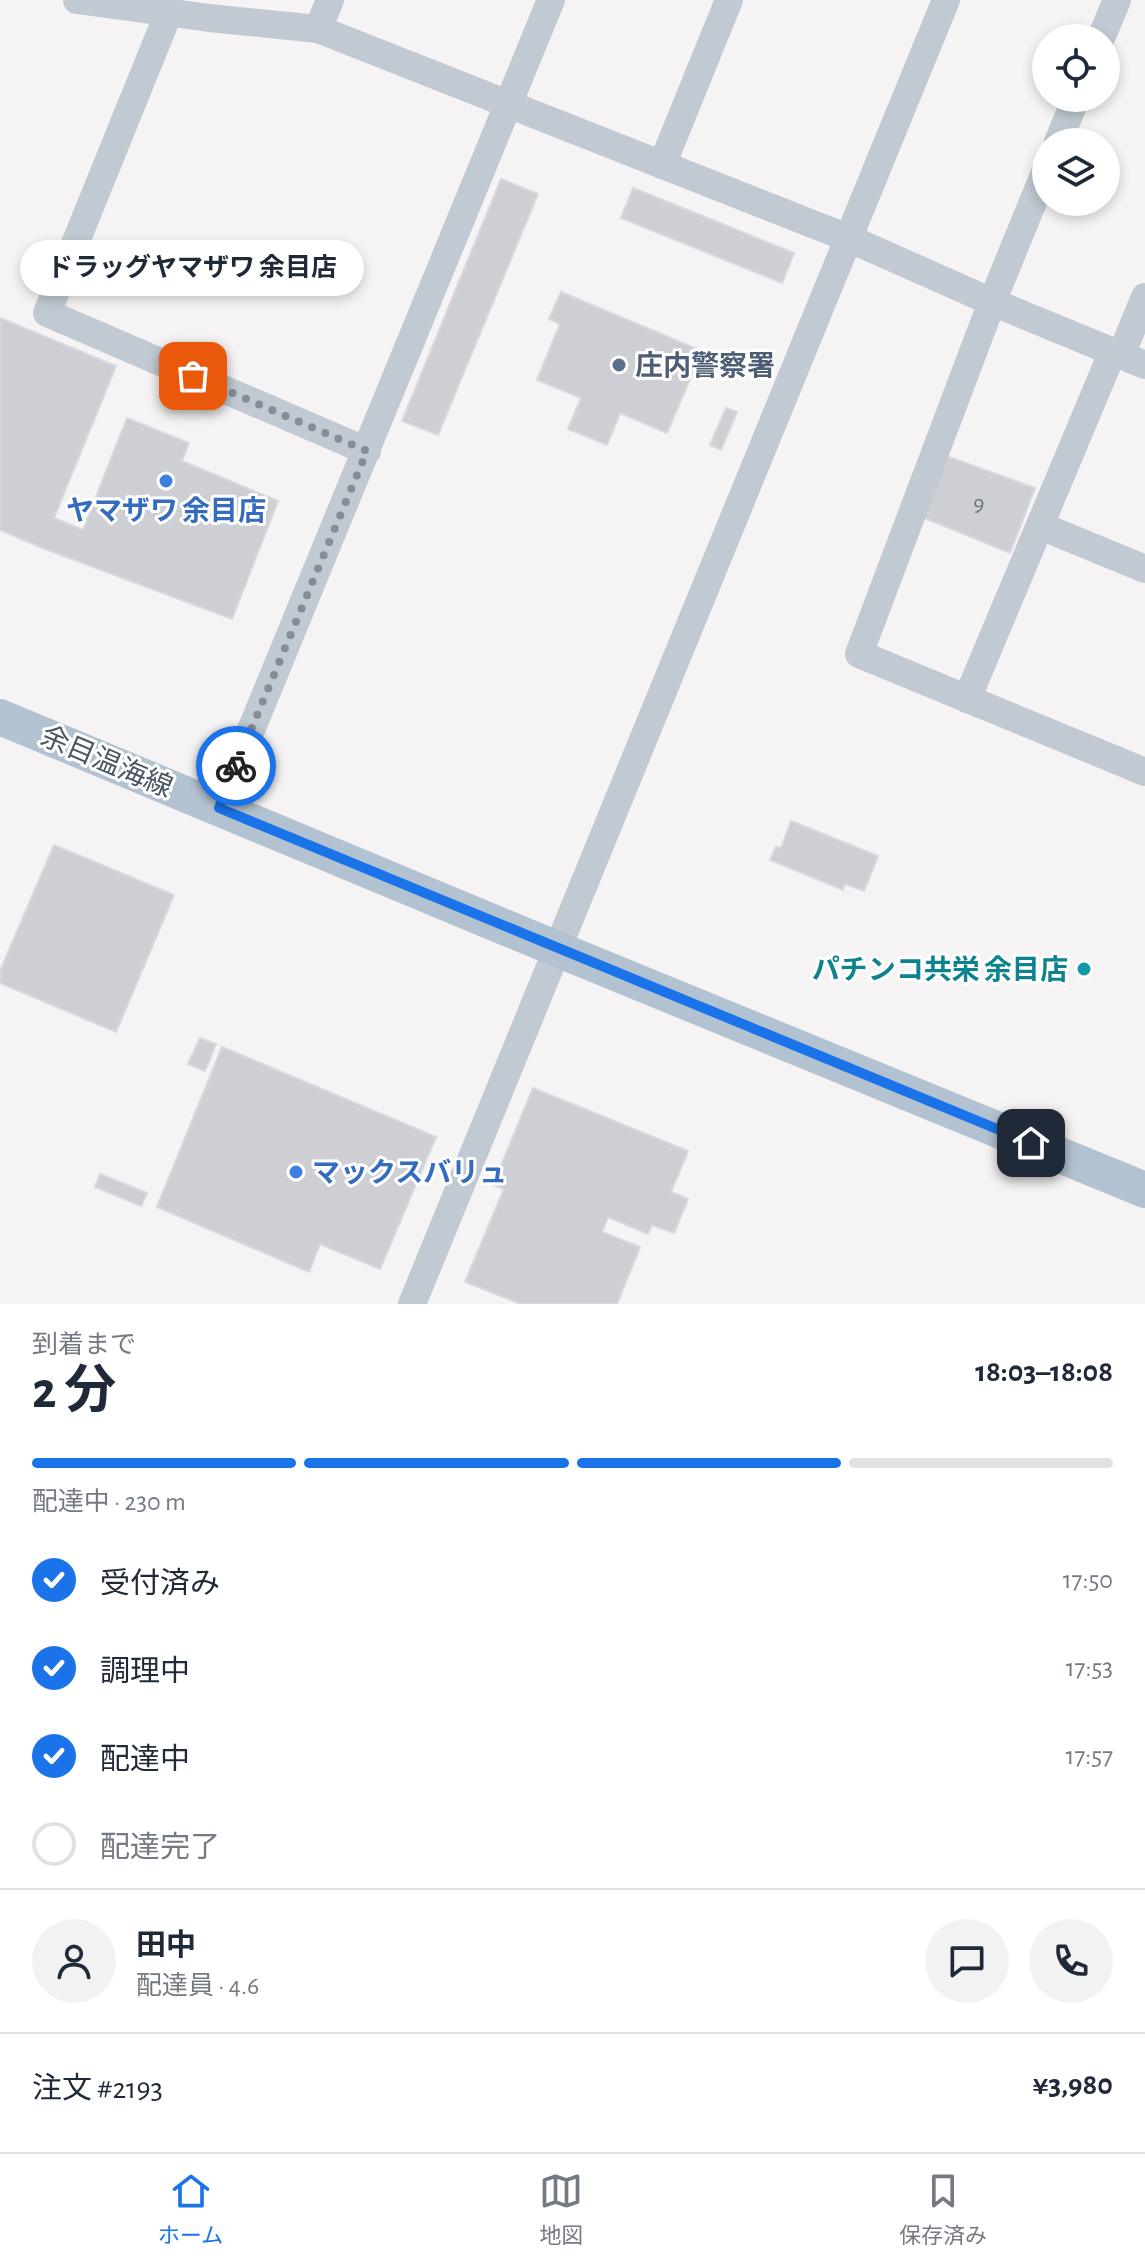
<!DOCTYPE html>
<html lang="ja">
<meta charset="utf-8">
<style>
:root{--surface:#fff;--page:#f2f2f3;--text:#1f2937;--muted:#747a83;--line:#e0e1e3;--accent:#1a73e8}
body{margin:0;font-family:"Alegreya Sans","Noto Sans JP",sans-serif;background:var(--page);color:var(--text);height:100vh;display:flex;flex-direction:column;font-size:30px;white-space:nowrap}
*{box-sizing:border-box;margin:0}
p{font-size:26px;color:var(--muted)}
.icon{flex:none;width:44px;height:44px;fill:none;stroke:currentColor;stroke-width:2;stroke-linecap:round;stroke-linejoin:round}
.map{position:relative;height:1304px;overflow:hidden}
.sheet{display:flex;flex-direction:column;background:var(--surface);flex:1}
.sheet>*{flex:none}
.buttons{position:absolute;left:1032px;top:24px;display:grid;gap:16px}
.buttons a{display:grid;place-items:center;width:88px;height:88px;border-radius:50%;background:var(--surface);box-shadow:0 4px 12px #0003;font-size:40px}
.pin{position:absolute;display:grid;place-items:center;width:68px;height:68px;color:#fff;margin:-34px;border-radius:16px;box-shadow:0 4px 12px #0006}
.courier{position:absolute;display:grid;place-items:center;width:80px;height:80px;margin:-40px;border:6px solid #1a73e8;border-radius:50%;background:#fff;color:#222;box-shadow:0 2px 10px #0007}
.bubble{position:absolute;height:56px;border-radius:28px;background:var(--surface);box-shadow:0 4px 12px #0003;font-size:26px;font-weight:700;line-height:56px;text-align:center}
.headline em{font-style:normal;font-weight:700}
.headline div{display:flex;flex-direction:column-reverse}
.headline{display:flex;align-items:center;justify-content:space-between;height:136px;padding:0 32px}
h1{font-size:52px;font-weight:700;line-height:60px}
.bar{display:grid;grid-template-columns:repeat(4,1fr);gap:12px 8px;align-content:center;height:96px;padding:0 32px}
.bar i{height:10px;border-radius:6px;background:var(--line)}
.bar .on{background:var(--accent)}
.bar p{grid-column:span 4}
.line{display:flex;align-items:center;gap:20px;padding:0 32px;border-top:2px solid var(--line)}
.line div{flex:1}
.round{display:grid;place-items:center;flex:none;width:84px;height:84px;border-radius:42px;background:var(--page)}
ol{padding:0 32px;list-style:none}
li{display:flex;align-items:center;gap:24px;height:88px}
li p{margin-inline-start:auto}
li .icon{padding:8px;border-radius:50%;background:var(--accent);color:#fff;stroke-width:4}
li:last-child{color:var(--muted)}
li i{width:44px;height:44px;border:4px solid var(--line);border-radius:50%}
.tab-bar{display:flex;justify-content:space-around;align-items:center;height:112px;border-top:2px solid var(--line);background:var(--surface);font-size:22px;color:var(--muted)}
.tab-bar a{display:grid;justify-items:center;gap:4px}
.tab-bar .on{color:var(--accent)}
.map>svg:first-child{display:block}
</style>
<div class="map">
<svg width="1145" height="1304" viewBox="0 0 1145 1304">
<rect width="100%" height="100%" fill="#f5f3f3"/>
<g fill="#cdcfd5" stroke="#d7d9de" stroke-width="2">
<path d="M501 179 538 194 438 435 402 421Z"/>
<path d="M633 188 794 253 782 283 621 218Z"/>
<path d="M561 292 702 351 667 433 620 413 607 445 568 429 581 398 537 380 560 324 549 319Z"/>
<path d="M0 318 116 366 54 518 83 530 127 418 189 443 182 461 278 501 232 619 40 547 0 530Z"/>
<path d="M726 408 737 412 721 450 710 445Z"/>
<path d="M946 456 1035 488 1010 553 922 517Z"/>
<path d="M791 821 878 856 864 891 845 884 843 890 770 860 776 847 781 848Z"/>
<path d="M54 845 174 895 116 1032 0 983V971Z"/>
<path d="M200 1038 216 1044 205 1071 188 1064Z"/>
<path d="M222 1047 436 1137 380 1269 320 1244 309 1272 157 1207Z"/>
<path d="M533 1088 688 1151 671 1192 688 1199 674 1233 652 1225 648 1234 608 1217 602 1232 640 1247 617 1304H521L465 1282 504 1189 493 1185Z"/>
<path d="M100 1174 147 1193 141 1206 95 1187Z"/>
</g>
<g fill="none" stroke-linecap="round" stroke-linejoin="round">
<g stroke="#c1cad2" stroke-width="28">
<path d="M77 0 209 18 318 29 848 238 992 302 1145 365"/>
<path d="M169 12 47 313 367 451"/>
<path d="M318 29 330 0"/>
<path d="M1101 38 1117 0"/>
<path d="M1058 142 1076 98"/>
<path d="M662 165 729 0"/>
<path d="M1046 170 992 302 859 654 1145 772"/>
<path d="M1121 355 1145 297"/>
<path d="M1041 526 1145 569"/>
<path d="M967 699 1113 351"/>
<path d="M219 808 551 0"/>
<path d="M412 1304 946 0"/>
</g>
<path stroke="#b3c2d1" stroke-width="36" d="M0 717 557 949 1145 1190"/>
</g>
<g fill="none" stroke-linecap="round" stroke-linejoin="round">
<path stroke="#868d94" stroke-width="8" stroke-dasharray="0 14.4" d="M193 376 367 451 236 766"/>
<path stroke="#1a73e8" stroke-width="10" d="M236 766 219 808 1031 1143"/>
</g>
<circle fill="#5c6f8a" stroke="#fff" stroke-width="3" cx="619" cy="365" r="8"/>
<g fill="#3f7fe0" stroke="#fff" stroke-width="3">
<circle cx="166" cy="481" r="8"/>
<circle cx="296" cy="1172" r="8"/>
</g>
<circle fill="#0f9aa8" stroke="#fff" stroke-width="3" cx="1084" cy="969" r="8"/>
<g text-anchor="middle" stroke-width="6" stroke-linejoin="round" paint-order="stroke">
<g font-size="24" fill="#6b747e">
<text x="979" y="511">9</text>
</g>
<g font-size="28" font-weight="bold" fill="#4e5e75" stroke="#fff" text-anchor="start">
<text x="635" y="375">庄内警察署</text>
</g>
<g font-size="28" font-weight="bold" fill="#366cbe" stroke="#fff">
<text x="166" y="520">ヤマザワ 余目店</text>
<text x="312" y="1182" text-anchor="start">マックスバリュ</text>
</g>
<g font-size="28" fill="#4a5661" stroke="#fff">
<text transform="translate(107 761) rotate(23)" y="10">余目温海線</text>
</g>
<g font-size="28" font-weight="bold" fill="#0d838f" stroke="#fff" text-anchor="end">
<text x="1068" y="979">パチンコ共栄 余目店</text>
</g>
</g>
</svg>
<div class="buttons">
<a><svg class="icon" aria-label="locate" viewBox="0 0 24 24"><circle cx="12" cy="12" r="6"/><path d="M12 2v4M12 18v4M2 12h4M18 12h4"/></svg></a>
<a><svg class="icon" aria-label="layers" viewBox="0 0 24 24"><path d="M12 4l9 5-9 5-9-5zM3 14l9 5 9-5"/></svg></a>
</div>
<div class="pin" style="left:193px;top:376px;background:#ea580c"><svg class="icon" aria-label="bag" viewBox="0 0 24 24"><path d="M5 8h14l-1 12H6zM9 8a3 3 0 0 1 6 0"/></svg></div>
<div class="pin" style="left:1031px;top:1143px;background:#1f2937"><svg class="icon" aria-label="home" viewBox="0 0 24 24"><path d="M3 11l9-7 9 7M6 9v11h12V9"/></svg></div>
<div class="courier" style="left:236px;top:766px"><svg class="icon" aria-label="bike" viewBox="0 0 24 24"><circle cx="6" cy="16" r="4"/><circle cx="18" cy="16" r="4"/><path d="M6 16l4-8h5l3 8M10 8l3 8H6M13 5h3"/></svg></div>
<div class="bubble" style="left:20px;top:240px;width:344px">ドラッグヤマザワ 余目店</div>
</div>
<section class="sheet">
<div class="headline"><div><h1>2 分</h1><p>到着まで</p></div><em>18:03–18:08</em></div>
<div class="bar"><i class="on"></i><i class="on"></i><i class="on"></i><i></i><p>配達中 · 230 m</p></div>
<ol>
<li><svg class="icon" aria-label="check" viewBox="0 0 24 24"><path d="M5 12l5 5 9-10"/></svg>受付済み<p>17:50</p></li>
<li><svg class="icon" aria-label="check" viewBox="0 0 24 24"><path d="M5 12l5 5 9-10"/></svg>調理中<p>17:53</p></li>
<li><svg class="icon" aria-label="check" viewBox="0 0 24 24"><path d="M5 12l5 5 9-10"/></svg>配達中<p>17:57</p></li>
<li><i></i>配達完了</li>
</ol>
<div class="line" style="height:144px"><a class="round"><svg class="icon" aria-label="person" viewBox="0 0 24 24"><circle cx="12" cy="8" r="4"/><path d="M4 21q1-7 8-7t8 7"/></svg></a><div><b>田中</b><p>配達員 · 4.6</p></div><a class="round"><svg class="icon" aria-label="chat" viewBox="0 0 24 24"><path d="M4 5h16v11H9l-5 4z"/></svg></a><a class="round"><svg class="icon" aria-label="phone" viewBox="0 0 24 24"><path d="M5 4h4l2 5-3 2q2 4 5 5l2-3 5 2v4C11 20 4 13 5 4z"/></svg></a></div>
<div class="line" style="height:104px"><div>注文 #2193</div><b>¥3,980</b></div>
</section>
<nav class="tab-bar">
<a class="on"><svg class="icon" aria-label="home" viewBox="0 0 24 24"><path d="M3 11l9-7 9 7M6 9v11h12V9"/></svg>ホーム</a>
<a><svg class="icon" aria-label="map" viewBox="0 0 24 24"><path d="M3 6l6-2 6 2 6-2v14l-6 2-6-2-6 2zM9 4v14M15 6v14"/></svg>地図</a>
<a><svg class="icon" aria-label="saved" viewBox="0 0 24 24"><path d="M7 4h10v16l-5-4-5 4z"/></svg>保存済み</a>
</nav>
